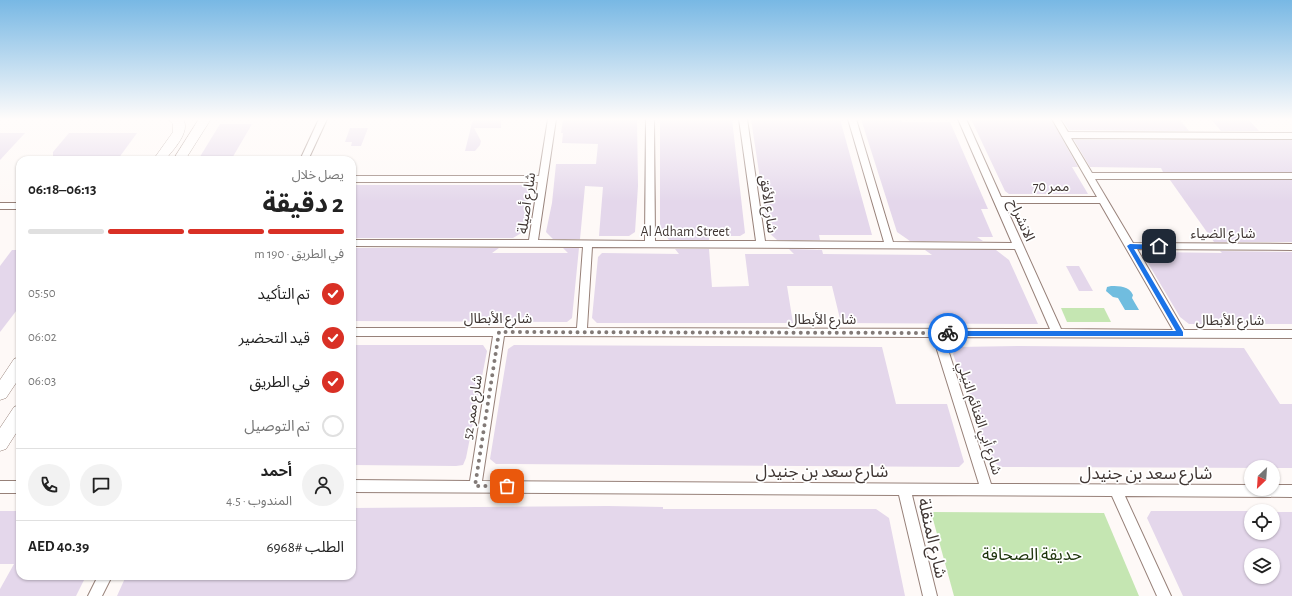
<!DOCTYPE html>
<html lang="ar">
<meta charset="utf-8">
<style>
:root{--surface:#fff;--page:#f2f2f2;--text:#222;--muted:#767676;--line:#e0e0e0;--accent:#d93025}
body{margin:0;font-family:"Alegreya Sans","Noto Sans Arabic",sans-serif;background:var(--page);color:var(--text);direction:rtl;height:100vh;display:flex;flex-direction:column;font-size:15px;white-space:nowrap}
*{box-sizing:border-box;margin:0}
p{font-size:13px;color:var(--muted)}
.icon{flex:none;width:22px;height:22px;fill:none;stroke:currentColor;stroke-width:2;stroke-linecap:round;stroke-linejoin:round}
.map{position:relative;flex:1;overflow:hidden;direction:ltr}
.panel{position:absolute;left:16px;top:156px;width:340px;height:424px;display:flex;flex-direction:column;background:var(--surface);border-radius:12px;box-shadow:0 1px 3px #0004;direction:rtl}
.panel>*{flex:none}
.needle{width:26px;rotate:205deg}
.controls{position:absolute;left:1244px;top:460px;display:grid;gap:8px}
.controls a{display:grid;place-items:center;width:36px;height:36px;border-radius:50%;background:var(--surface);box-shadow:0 1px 3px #0004;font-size:20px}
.pin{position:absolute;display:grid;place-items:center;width:34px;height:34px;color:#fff;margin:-17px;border-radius:8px;box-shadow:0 2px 6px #0006}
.courier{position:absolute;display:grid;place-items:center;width:40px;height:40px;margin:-20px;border:3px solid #1a73e8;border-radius:50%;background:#fff;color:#222;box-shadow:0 1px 5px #0007}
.overview em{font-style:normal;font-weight:700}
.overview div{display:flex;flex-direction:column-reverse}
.overview{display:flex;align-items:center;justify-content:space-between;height:68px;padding:0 12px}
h1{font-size:26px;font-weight:700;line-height:30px}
.bar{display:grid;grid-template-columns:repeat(4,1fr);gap:6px 4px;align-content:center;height:48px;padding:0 12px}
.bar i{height:5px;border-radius:3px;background:var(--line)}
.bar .current{background:var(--accent)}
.bar p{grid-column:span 4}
.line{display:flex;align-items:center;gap:10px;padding:0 12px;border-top:1px solid var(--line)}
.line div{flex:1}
.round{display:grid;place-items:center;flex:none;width:42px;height:42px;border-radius:21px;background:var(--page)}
ol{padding:0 12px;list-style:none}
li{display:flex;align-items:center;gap:12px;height:44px}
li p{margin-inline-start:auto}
li .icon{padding:4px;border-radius:50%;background:var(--accent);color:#fff;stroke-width:4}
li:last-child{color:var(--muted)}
li i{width:22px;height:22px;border:2px solid var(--line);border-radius:50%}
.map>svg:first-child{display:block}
</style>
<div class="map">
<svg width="1292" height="596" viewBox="0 0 1292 596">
<rect width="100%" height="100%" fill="#fef9f7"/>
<g fill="#c5e6b2">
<path d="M1061 308H1104L1111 322H1067Z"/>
<path d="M931 512 1104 513 1139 596H954Z"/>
</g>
<path fill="#70bddf" d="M1111 286C1120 286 1129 286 1133 295L1132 298 1139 310H1125L1118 298 1113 297 1106 291 1107 287Z"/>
<g fill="#e4d7eb" fill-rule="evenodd">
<path d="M473 119H501V128H474L481 141 480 145 475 151H465Z"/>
<path d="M563 119H637L638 186 635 232 629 236H599L603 187 585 186 580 239H553L546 232 552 203 556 164H596L598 144 562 143 563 133H561Z"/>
<path d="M660 119H732L745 233 740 236H709V240H669L665 234H660Z"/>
<path d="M751 119H840L872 235H819L820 240H777L768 232Z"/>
<path d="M861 119H900L902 122H950L988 209H981L993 237H977L983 241H910L897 232Z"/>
<path d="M971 119H1051L1078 167H1072L1088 194H1009L1005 191Z"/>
<path d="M1062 119H1179L1189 131 1069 130Z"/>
<path d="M1211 119H1248L1259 131H1221Z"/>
<path d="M220 124H252L231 160H198Z"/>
<path d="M350 128H368L361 146H351L352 142H345Z"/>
<path d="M0 133H25L0 160Z"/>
<path d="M69 133H137L118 159H53V152Z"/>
<path d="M1074 140H1292V172H1163L1161 168 1090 167Z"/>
<path d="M1170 180H1292V242H1214Z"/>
<path d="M352 185H526L531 188 523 232 513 238H352Z"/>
<path d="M352 248H499L492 253H568L563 248H579L572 318 567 322 352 321Z"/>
<path d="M675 249H709L712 287 749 286 745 254H794L789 249 822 250 823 254 932 255 925 250H996L1009 260 1038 324 841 323 832 286H787L793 323H597L592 318 598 257 602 253 679 254Z"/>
<path d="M12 250H20V306L0 332V266Z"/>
<path d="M1220 251 1292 252V324H1189L1180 317 1145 258 1148 252 1222 253Z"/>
<path d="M1066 266H1079L1093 291H1079Z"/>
<path d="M352 345H483L487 351 466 458 463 465 456 466 352 465Z"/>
<path d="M514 345 882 347 896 404H947L964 462 959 467 496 464 490 459 508 349Z"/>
<path d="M1019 346 1244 348 1280 404H1292V468L1000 467 990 459 953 354 957 347Z"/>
<path d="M608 506 663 507V509H876L889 518 905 596H117L126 576H352V508Z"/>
<path d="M0 511H20V576H86L76 596H0V589L14 564H0Z"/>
<path d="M1151 511H1248L1251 515V533H1273V512H1292V596H1183L1147 518ZM1251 555H1273V577H1251Z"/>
</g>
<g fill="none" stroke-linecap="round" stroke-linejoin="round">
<defs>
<g id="street">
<path d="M319 119H327L308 160H300Z"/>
<path d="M548 119H556L538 240 645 241 646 119H654L655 241H756L739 119H747L765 241 884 242 848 119H856L893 242 1012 243 958 119H966L1001 197H1097L1052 119H1060L1068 132 1292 133V139L1071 138 1092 173H1292V179H1095L1133 243 1292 244V250L1137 249 1184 330H1292V338L944 337 991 484 1251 485V489H1273V485H1292V497L1125 496 1171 596H1157L1112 496 912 495 937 596H923L899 495 352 492V480L470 481 493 336H352V328H577L583 247 352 246V240H529L538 182H352V176H539ZM1004 203H1100L1173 330 1061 329ZM592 247 1015 249 1050 329 587 328ZM504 336 933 337 979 484 482 481Z"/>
<rect x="0" y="203" width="20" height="6"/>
<rect x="0" y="481" width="20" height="12"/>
<path d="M98 576H112L102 596H88Z"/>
</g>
<g id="secondary">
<path d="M168 119H183C191 132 173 150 165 160H153L173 132V124Z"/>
<path d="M199 119H211L185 160H173Z"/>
<path d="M20 357V377L6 398 0 400V380L14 359Z"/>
<path d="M20 405V427L6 449 0 451V428L14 407Z"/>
</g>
</defs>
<use href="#street" stroke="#978179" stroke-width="2"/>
<use href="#secondary" stroke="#978179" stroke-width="1"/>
<use href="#street" fill="#fff" fill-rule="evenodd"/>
<use href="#secondary" fill="#fff" fill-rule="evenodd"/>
</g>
<linearGradient id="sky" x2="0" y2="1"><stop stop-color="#78b8e4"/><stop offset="0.59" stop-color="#fffcfb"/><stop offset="1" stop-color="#fffcfb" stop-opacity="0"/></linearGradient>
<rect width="1292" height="202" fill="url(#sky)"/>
<path fill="#1a73e8" d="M1130 244 1162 245V246L1159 249H1134L1183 332V336H948L945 333 948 331H1176L1127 246Z"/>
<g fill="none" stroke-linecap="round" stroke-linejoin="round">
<path stroke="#827a77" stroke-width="4" stroke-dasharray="0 7.2" d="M507 486H475L499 332 948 333"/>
</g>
<g text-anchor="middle" stroke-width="3.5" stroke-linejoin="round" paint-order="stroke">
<g font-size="14" fill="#3f3532" stroke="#fff">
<text x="1051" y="191">ممر 70</text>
<text transform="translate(526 203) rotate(-82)" y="5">شارع أصيلة</text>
<text transform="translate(769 204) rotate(82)" y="5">شارع الأفق</text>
<text transform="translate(1022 220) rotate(66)" y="5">الانشراح</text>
<text x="685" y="236">Al Adham Street</text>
<text x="1223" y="238">شارع الضياء</text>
<text x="498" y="323">شارع الأبطال</text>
<text x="822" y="324">شارع الأبطال</text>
<text x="1230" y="325">شارع الأبطال</text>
<text transform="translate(472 407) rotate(-81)" y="5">شارع ممر 52</text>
<text transform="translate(980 418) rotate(72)" y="5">شارع أبي الغنائم النيلي</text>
</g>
<g font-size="17" fill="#3f3532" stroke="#fff">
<text x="822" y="477">شارع سعد بن جنيدل</text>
<text x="1146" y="479">شارع سعد بن جنيدل</text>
<text transform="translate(933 538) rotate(77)" y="6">شارع المنقلة</text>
</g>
<g font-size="17" fill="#20370e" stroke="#fff">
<text x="1032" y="560">حديقة الصحافة</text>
</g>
</g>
</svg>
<div class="controls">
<a><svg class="needle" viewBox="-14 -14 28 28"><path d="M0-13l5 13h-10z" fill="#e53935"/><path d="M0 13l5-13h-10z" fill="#767676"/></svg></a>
<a><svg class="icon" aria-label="locate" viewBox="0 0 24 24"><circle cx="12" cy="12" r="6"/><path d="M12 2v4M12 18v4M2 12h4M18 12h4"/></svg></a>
<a><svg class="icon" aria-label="layers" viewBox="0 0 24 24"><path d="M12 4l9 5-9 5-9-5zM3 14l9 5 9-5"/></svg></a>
</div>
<div class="pin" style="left:507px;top:486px;background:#ea580c"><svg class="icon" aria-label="bag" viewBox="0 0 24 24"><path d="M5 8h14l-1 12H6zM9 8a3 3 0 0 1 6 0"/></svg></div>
<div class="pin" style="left:1159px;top:246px;background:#1f2937"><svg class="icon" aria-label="home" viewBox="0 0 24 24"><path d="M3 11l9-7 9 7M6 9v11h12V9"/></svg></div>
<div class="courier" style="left:948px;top:333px"><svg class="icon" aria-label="bike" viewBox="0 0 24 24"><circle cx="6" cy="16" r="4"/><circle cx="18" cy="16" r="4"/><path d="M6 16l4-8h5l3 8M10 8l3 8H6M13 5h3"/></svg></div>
<section class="panel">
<div class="overview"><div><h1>2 دقيقة</h1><p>يصل خلال</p></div><em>06:13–06:18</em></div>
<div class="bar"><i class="current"></i><i class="current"></i><i class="current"></i><i></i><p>في الطريق · 190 m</p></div>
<ol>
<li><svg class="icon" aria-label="check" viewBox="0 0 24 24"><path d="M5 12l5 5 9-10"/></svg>تم التأكيد<p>05:50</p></li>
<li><svg class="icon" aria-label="check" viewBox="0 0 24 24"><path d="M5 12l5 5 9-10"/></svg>قيد التحضير<p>06:02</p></li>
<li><svg class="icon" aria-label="check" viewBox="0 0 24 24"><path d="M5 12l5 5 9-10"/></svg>في الطريق<p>06:03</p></li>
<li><i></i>تم التوصيل</li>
</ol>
<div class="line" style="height:72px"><a class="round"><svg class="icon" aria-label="person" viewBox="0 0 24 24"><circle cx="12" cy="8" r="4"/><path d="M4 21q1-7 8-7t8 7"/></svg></a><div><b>أحمد</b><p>المندوب · 4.5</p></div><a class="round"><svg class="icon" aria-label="chat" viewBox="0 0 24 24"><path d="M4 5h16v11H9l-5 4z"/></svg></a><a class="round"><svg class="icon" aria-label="phone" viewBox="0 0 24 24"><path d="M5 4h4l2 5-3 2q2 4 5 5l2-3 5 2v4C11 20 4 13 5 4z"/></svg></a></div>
<div class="line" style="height:52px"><div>الطلب #6968</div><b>AED 40.39</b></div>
</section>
</div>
